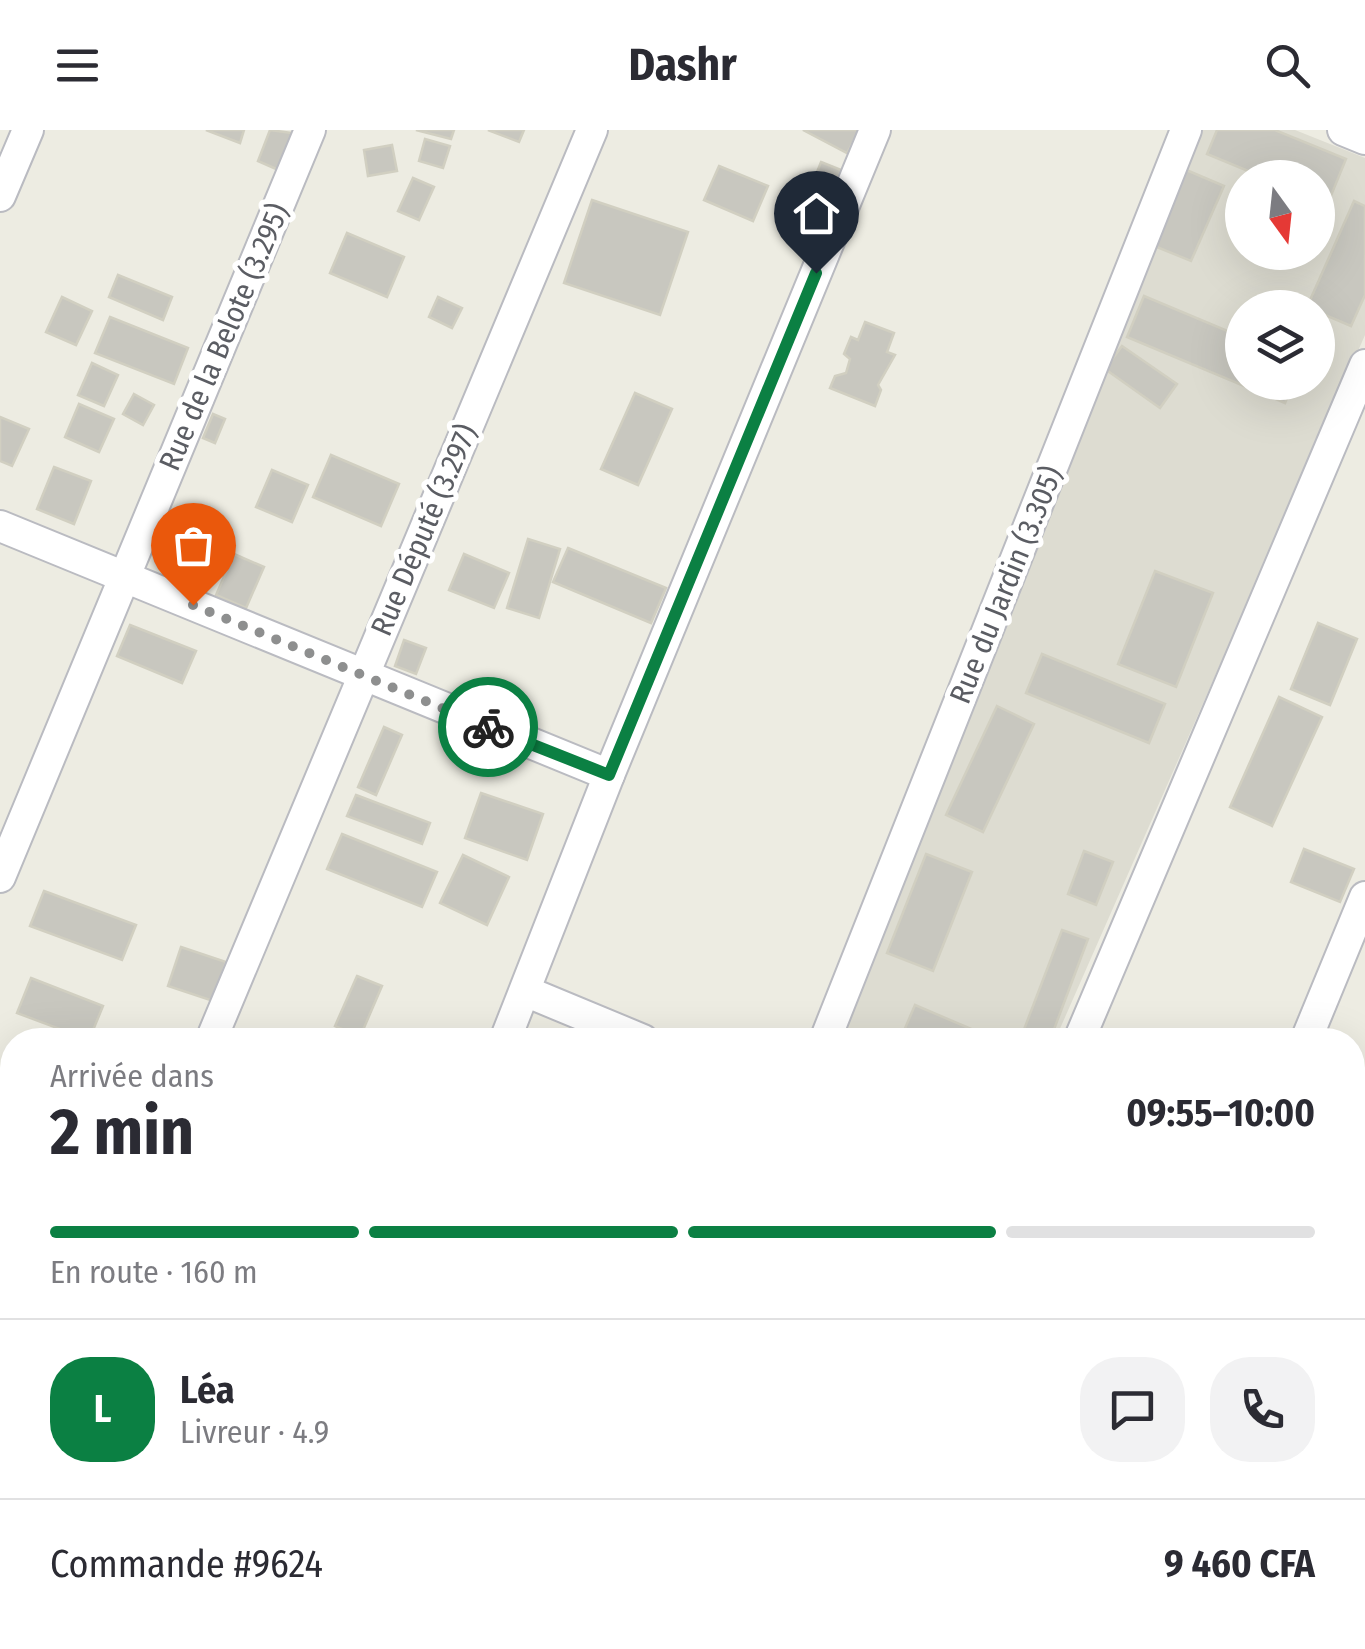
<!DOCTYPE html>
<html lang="fr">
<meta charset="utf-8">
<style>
:root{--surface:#fff;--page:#f2f2f3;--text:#2b2b33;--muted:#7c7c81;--line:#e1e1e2;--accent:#0b8043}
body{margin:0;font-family:"Fira Sans Condensed",sans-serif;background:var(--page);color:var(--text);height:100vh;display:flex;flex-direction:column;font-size:38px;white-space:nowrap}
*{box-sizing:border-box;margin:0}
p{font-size:32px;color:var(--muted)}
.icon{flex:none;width:55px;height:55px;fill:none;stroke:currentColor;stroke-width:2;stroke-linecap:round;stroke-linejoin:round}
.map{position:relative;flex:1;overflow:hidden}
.panel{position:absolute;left:0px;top:898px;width:1365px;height:622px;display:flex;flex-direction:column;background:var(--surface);border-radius:40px 40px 0 0;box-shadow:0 10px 40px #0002}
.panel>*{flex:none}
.needle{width:65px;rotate:165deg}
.tools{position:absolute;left:1225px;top:30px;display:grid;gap:20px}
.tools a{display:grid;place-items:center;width:110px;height:110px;border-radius:50%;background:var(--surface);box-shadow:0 10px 40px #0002;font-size:50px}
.pin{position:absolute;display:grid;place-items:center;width:85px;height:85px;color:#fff;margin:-102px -42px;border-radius:50% 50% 50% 0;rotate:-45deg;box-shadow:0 0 10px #0007}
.pin .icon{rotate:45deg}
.courier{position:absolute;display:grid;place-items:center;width:100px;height:100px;margin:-50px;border:8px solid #0b8043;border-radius:50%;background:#fff;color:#222;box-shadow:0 2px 12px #0007}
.overview em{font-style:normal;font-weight:700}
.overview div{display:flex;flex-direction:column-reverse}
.overview{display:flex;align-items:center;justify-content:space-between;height:170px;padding:0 50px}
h1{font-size:65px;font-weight:700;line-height:75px}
.bar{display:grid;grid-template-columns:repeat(4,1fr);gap:15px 10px;align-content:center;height:120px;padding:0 50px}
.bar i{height:12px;border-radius:8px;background:var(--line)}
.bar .selected{background:var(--accent)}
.bar p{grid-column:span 4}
.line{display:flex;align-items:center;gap:25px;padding:0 50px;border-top:2px solid var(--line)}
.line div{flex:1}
.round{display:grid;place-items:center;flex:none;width:105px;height:105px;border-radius:40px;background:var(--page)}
header{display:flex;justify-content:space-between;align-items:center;height:130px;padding:0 50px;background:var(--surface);font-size:45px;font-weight:700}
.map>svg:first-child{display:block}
</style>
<header><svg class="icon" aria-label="menu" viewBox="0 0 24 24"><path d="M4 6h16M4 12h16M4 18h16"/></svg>Dashr<svg class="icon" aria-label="search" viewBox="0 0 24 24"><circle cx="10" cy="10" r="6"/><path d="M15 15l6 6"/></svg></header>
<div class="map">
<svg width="1365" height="1519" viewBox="0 0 1365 1519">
<rect width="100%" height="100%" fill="#edece2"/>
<path fill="#dddcd1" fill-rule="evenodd" d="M1200 0H1295L1365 28V205L1055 910H837ZM1242 48H1318V122H1242ZM1242 178H1318V252H1242Z"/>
<g fill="#c8c7bf" stroke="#d1cfc1" stroke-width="2.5">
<path d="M206 0H244L240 13Z"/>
<path d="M270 0 299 4 283 42 258 31Z"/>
<path d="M416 0H454L451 9Z"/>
<path d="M488 0H524L519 12Z"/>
<path d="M803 0H857L859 1 847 23Z"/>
<path d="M1217 0H1275L1346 29 1328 73 1318 69V48H1265L1207 24Z"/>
<path d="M425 9 450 16 443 38 419 31Z"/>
<path d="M392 15 397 41 368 46 364 20Z"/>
<path d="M821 32 841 40 825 80 805 72Z"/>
<path d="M719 36 768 56 753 91 704 70Z"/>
<path d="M1184 39 1224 56 1191 131 1152 115Z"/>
<path d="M413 48 434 57 419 90 398 81Z"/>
<path d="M592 70 688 102 660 185 564 153Z"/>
<path d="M1354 71 1365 76V165L1351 196 1318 182V178L1307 177Z"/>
<path d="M347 103 404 127 387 167 330 143Z"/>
<path d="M118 145 172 167 163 190 109 167Z"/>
<path d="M1144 166 1242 207V252H1294L1285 273 1127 207Z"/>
<path d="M62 167 92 181 76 215 46 202Z"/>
<path d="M438 167 462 178 452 198 429 187Z"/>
<path d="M110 187 188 218 174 254 95 223Z"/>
<path d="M865 192 894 203 887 222 895 225 878 255 881 260 875 276 830 258 835 246 846 243 850 229 844 224 851 207 858 210Z"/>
<path d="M1122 216 1177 254 1160 278 1105 239Z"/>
<path d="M92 233 118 245 104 276 78 265Z"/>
<path d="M635 263 672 279 638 355 601 339Z"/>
<path d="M134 264 154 275 143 295 123 284Z"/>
<path d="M79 274 114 289 99 322 65 307Z"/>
<path d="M213 284 225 289 215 313 203 308Z"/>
<path d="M0 287 29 299 12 336 0 331Z"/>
<path d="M331 325 399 354 381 396 313 367Z"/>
<path d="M54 337 91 351 74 394 37 379Z"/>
<path d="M272 340 308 355 292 392 256 377Z"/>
<path d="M183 400 226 418 211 453 168 435Z"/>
<path d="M528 409 560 419 539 488 507 478Z"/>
<path d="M568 418 666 458 651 493 553 452Z"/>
<path d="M234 424 264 437 246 478 216 465Z"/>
<path d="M464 424 509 443 494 478 449 460Z"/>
<path d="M1155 441 1213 463 1176 557 1118 534Z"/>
<path d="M1318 493 1357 509 1330 575 1291 559Z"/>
<path d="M130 495 196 521 182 553 117 526Z"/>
<path d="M404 510 426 518 416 544 395 536Z"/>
<path d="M1042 524 1165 574 1149 613 1026 563Z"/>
<path d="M1279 567 1322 587 1272 696 1230 677Z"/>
<path d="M997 576 1034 594 983 702 946 685Z"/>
<path d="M384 597 402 605 376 665 358 657Z"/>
<path d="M481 663 543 684 527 730 465 708Z"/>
<path d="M356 665 430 693 422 714 347 686Z"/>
<path d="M342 704 437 742 422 777 327 739Z"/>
<path d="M1304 719 1354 739 1340 772 1291 752Z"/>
<path d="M1084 721 1113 732 1096 775 1068 764Z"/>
<path d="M926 724 972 742 933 841 887 823Z"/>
<path d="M463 725 509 747 487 795 440 773Z"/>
<path d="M44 761 136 795 122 830 30 796Z"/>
<path d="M1062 800 1088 809 1050 910H1020Z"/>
<path d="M181 817 226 832 213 871 168 856Z"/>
<path d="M357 846 382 856 360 907 335 896Z"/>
<path d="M31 848 103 876 89 910 17 883Z"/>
<path d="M915 875 997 910H900Z"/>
<path d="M6 1116 12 1119V1156L0 1151V1131Z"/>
<path d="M0 1201 12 1205 11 1243 0 1239Z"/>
<path d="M12 1276V1319L8 1328 0 1323V1298Z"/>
<path d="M54 1508H109L134 1519H53L50 1517Z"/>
<path d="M152 1508H198L192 1519H175Z"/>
<path d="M220 1508H242L236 1519 217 1514Z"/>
<path d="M477 1508H513L508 1519Z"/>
</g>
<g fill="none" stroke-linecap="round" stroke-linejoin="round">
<defs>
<g id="minor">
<path d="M1343 0 1365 9"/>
<path d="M0 66 28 0"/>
<path d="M0 396 609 645"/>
<path d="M0 747 310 0"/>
<path d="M525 861 643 910"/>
<path d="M211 910 592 0"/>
<path d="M505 910 609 645 875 0"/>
<path d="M825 910 1186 0"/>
<path d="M1079 910 1365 235"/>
<path d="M1306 910 1365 767"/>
<path d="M1352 1202 1365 1207"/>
<path d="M0 1368 12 1374"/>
<path d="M1352 1462 1365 1432"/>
<path d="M340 1508 368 1519"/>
<path d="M253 1519 258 1508"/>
<path d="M526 1519 531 1508"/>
<path d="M815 1519 820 1508"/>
<path d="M1054 1519 1058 1508"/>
<path d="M1329 1519 1334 1508"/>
</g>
</defs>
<use href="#minor" stroke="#babbc1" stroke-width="34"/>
<use href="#minor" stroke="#fff" stroke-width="30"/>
</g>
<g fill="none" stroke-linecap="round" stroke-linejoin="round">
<path stroke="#8e8f8f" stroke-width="10" stroke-dasharray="0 18" d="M193 475 488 597"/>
<path stroke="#0b8043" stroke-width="12" d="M488 597 609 645 816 143"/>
</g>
<g text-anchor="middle" stroke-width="10" stroke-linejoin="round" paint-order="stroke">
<g font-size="30" fill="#5b5d63" stroke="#fff">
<text transform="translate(224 207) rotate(-67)" y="10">Rue de la Belote (3.295)</text>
<text transform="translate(424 400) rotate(-67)" y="10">Rue Député (3.297)</text>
<text transform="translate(1006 455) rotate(-68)" y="10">Rue du Jardin (3.305)</text>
</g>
</g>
</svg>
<div class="tools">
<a><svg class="needle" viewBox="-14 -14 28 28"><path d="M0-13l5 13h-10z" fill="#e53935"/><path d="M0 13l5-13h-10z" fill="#7c7c81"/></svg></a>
<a><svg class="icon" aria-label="layers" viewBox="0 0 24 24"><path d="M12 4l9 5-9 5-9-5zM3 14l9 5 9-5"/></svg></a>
</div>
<div class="pin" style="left:193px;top:475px;background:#ea580c"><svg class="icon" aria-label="bag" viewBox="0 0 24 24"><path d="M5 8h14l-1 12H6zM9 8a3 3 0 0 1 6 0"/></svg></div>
<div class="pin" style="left:816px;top:143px;background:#1f2937"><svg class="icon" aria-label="home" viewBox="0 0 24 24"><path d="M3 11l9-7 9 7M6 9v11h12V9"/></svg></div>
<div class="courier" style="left:488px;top:597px"><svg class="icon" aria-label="bike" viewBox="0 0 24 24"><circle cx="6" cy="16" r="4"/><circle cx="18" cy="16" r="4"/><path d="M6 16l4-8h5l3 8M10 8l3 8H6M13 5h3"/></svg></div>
<section class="panel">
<div class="overview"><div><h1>2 min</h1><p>Arrivée dans</p></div><em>09:55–10:00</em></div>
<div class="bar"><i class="selected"></i><i class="selected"></i><i class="selected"></i><i></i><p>En route · 160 m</p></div>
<div class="line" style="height:180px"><b class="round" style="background:var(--accent);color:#fff">L</b><div><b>Léa</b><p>Livreur · 4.9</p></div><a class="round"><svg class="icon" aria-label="chat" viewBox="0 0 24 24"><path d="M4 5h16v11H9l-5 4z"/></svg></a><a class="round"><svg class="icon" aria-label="phone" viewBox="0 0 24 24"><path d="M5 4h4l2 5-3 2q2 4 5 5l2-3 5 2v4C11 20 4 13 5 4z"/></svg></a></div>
<div class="line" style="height:130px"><div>Commande #9624</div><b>9 460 CFA</b></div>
</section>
</div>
